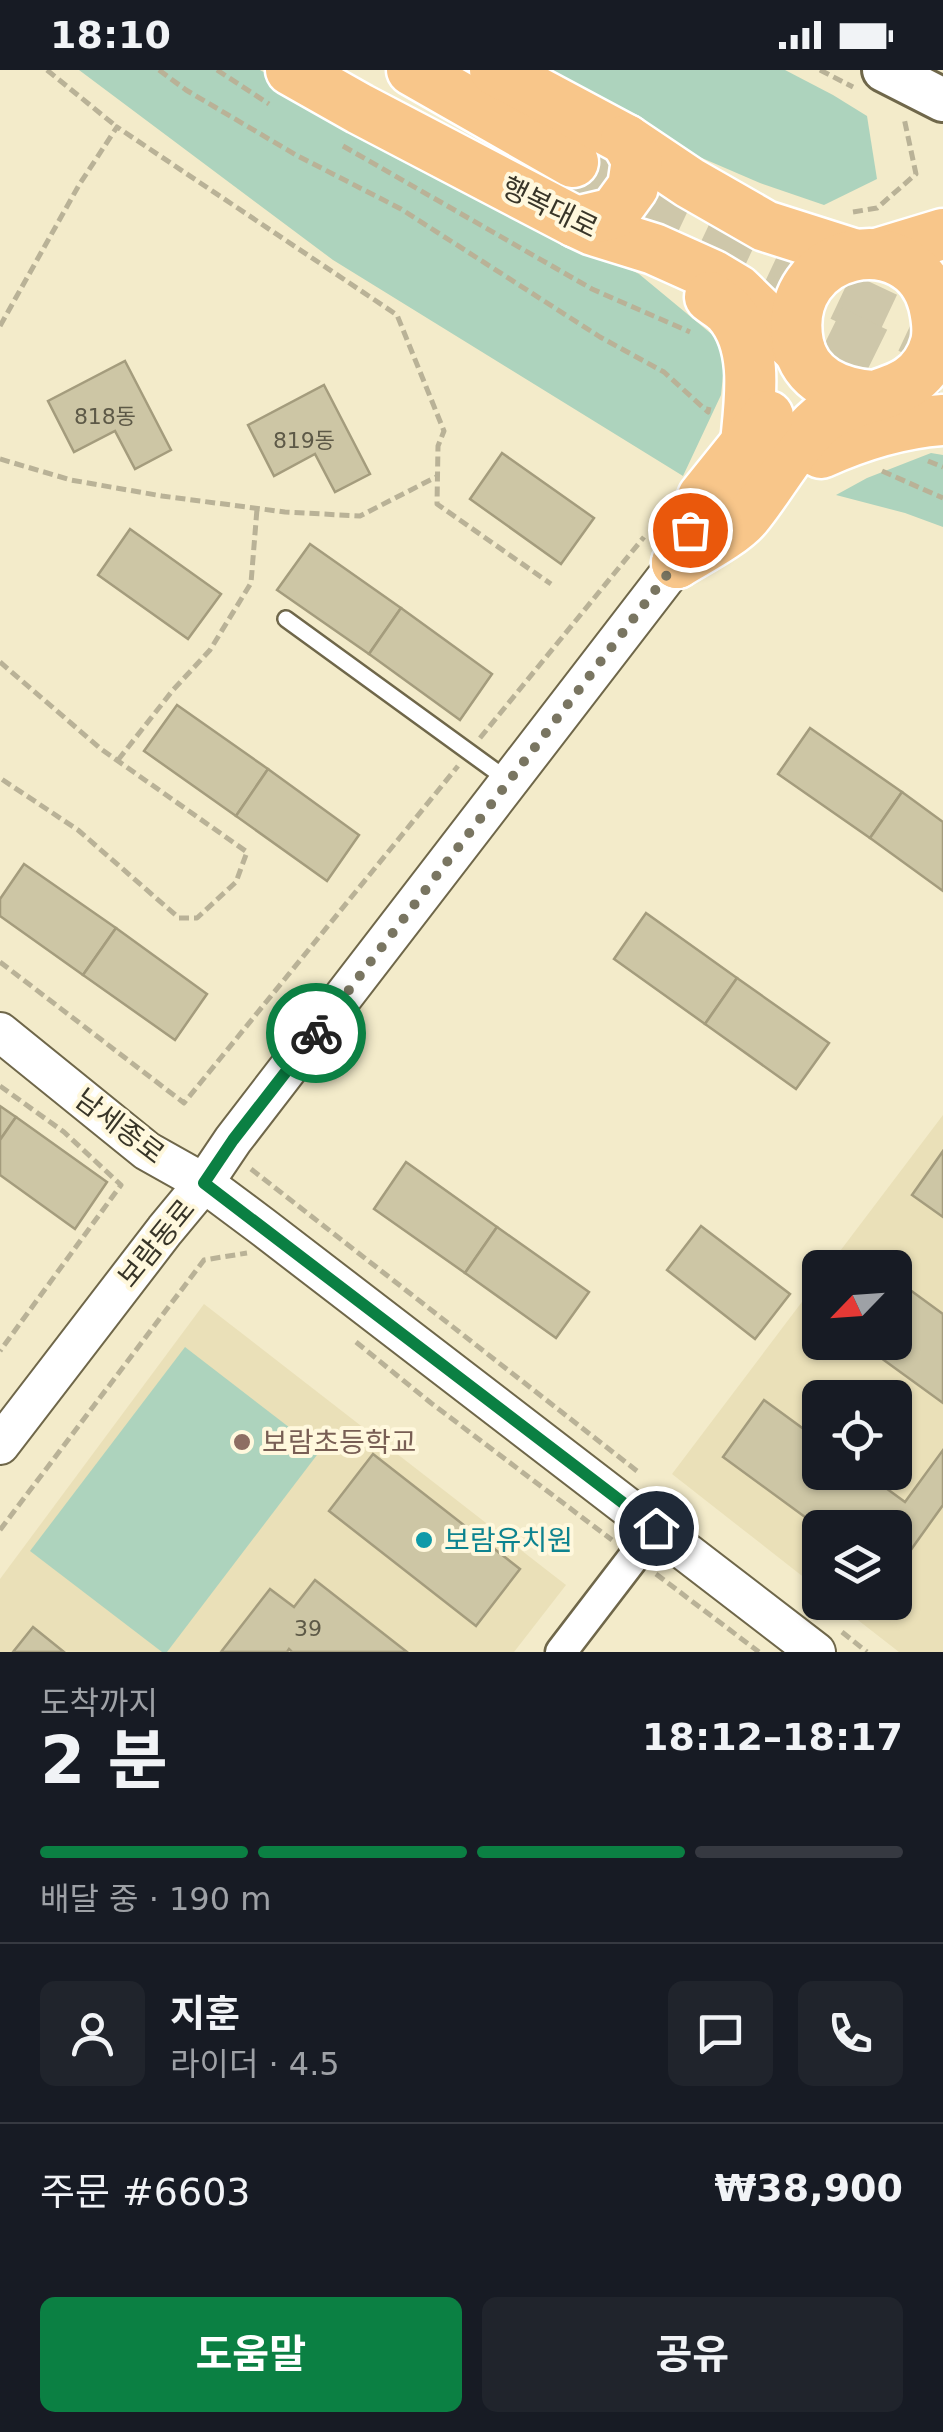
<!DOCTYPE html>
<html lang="ko">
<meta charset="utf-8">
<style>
:root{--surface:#171b24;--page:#20242c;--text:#f1f3f6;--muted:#9ea1a6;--line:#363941;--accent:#0b8043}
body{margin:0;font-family:"DejaVu Sans","Noto Sans KR",sans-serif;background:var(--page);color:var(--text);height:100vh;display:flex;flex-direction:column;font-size:38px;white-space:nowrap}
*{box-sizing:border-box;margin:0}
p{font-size:32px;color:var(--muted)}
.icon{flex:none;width:55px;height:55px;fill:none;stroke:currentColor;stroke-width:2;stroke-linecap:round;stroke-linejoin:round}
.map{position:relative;height:1582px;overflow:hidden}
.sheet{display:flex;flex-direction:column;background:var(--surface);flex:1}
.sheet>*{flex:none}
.needle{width:65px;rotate:245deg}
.controls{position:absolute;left:802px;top:1180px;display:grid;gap:20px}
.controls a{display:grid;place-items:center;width:110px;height:110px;border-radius:15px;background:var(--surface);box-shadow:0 2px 8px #0004;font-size:50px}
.pin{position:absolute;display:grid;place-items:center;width:85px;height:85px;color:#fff;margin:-42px;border:5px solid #fff;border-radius:50%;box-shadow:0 2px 10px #0007}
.courier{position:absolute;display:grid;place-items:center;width:100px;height:100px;margin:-50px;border:8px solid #0b8043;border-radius:50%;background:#fff;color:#222;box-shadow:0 2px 12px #0007}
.head em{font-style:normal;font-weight:700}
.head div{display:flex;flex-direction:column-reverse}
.head{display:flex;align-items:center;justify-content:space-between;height:170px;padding:0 40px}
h1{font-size:65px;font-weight:700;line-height:75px}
.bar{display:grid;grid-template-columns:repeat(4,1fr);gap:15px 10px;align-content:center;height:120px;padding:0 40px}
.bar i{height:12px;border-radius:8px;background:var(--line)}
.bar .on{background:var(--accent)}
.bar p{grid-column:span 4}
.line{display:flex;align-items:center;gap:25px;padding:0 40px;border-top:2px solid var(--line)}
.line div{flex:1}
.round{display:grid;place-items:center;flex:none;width:105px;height:105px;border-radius:15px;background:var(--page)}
.primary-button{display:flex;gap:20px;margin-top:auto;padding:20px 40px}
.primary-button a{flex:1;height:115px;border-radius:15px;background:var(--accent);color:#fff;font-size:40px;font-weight:700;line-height:115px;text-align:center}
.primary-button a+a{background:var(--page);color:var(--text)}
.status{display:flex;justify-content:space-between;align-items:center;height:70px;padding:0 50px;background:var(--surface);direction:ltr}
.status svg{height:28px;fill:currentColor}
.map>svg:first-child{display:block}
</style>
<div class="status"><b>18:10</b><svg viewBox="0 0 49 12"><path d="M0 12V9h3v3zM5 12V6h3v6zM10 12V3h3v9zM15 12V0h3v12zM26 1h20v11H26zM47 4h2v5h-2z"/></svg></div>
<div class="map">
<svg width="943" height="1582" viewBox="0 0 943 1582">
<rect width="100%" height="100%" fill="#f3ebca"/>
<g fill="#eae0b8" fill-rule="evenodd">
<path d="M943 1045V1582H899L836 1533 895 1532V1458H820V1520L672 1404 820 1208V1272H895V1198L828 1197ZM820 1328H895V1402H820Z"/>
<path d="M204 1234 566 1515 514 1582H0V1509Z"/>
</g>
<g fill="#add3bd">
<path d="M79 0H260L531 149 639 204 726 276 721 325 683 406 333 190Z"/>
<path d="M522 0H785L833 25 867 46 877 109 824 135 760 113 674 76Z"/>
<path d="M931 383 943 385V457L905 443 836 425 867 408Z"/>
<path d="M185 1277 320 1381 167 1582H162L30 1481Z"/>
</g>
<g fill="#cdc6a5" stroke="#a49c7d" stroke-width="2.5">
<path d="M125 291 171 380 135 399 115 361 74 382 48 331Z"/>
<path d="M324 315 370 404 335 422 315 384 274 406 248 355Z"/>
<path d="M502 383 594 448 561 494 470 429Z"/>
<path d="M130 459 221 524 188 569 98 505Z"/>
<path d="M310 474 401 538 369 584 277 520Z"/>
<path d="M401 538 492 604 460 650 369 584Z"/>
<path d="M177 635 268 699 236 746 144 681Z"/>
<path d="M810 658 902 722 870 768 778 704Z"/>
<path d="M268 699 359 765 327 811 236 746Z"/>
<path d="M902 722 943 752V821L870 768Z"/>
<path d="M24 794 116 858 83 905 0 846V829Z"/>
<path d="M646 843 737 908 705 954 614 889Z"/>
<path d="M116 858 207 924 175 970 83 905Z"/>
<path d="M737 908 829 973 796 1019 705 954Z"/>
<path d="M0 1036 16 1047 0 1070Z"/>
<path d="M16 1047 107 1112 75 1159 0 1105V1070Z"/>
<path d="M943 1081V1147L912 1125Z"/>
<path d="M406 1092 497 1157 465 1203 374 1139Z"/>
<path d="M701 1156 790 1224 755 1269 667 1200Z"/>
<path d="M497 1157 589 1222 556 1268 465 1203Z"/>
<path d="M862 1186 878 1198H854Z"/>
<path d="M895 1209 943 1244V1333L859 1272H895Z"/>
<path d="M764 1330 820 1371V1402H864L905 1432 943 1380V1435L895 1502V1458H820L723 1387Z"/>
<path d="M373 1384 520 1499 476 1556 329 1441Z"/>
<path d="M315 1510 407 1582H292L289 1579 287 1582H221L270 1519 294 1537Z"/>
<path d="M33 1557 64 1582H13Z"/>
</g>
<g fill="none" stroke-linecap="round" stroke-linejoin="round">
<g stroke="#cec7aa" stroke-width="50" stroke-dasharray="50 25" stroke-linecap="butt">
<path d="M573 92 656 139 943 274"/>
<path d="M764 227 943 315"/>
</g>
<defs>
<path id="service" d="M286 549 509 711"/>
<path id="minor" d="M561 1582 656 1458"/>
<g id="tertiary">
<path d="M0 962 147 1081 204 1113 263 1157 816 1582"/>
<path d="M0 1375 165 1160 204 1113 233 1070 677 493"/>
</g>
<path id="secondary" d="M884 0 943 30"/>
<g id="trunk">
<path d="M291 0 360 39 576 152 593 160 654 179 712 205 737 220 800 281"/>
<path d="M412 0 573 92"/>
<path d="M495 0 626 70 690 113 765 156 853 184"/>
<path d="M576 152 614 143 633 117 637 90 626 70"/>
<path d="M877 184 943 164"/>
<path d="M710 227C716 232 724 236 729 242 759 276 750 331 746 373"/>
<path d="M821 383C861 365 899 353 943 350"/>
<path d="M677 493C696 481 732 463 746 446 769 419 799 363 827 345 866 320 921 329 936 273 939 260 937 248 934 235 913 151 780 176 798 273 805 310 839 323 872 326"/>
<path d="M677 493 703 427 768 346"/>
</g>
</defs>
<use href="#service" stroke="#6f674a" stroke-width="20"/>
<use href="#minor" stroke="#6f674a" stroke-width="35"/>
<use href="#tertiary" stroke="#6f674a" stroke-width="42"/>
<use href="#secondary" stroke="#6f674a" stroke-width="48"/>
<use href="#trunk" stroke="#fff" stroke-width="55"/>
<g stroke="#b9b297" stroke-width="5" stroke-dasharray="10 5" stroke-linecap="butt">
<path d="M47 0 117 57"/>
<path d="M159 0 186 20 296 85 401 139 600 267 664 302 708 342 709 337"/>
<path d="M217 0 269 34"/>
<path d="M820 0 853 17"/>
<path d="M343 76 592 219 690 262"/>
<path d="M853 142 877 138 916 104 904 48"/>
<path d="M0 256 79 115 117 57 397 245 444 361 438 376 437 434 551 514"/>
<path d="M0 389 71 410 162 426 285 442 360 446 438 406"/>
<path d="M928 391 943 397"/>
<path d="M882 401 943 428"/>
<path d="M0 592 101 679 247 782 236 812 197 848H179L78 760 0 708"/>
<path d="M480 668 644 467"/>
<path d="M118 690 173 620 210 580 251 513 257 439"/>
<path d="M0 892 184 1033 458 696"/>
<path d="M0 1016 64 1062 121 1115 0 1281"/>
<path d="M251 1099 637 1401"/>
<path d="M356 1272 431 1333 612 1470"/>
<path d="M0 1460 204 1190 247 1183"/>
<path d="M656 1504 759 1582"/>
<path d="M842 1562 867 1582"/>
</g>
<use href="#service" stroke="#fff" stroke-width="15"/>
<use href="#minor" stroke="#fff" stroke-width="30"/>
<use href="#tertiary" stroke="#fff" stroke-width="38"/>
<use href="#secondary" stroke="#fff" stroke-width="42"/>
<use href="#trunk" stroke="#f8c68a" stroke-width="50"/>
</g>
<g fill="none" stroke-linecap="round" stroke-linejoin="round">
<path stroke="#797561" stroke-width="10" stroke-dasharray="0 18" d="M316 963 676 493 690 460"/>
<path stroke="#0b8043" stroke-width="12" d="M316 963 233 1070 204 1113 656 1458"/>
</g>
<circle fill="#8d6e63" stroke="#fff8dd" stroke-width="4" cx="242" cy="1372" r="10"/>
<circle fill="#0f9aa8" stroke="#fff8dd" stroke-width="4" cx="424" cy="1470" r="10"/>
<g text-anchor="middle" stroke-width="8" stroke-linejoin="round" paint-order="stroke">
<g font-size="22" fill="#5d5947">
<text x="105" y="354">818동</text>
<text x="304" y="378">819동</text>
<text x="308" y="1566">39</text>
</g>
<g font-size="28" fill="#383528" stroke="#fff8dd">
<text transform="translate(550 137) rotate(26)" y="10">행복대로</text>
<text transform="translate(120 1056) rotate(37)" y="10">남세종로</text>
<text transform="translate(156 1173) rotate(-51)" y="10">보람동로</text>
</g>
<g font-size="28" fill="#785e54" stroke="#fff8dd" text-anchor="start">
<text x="262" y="1382">보람초등학교</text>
</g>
<g font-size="28" fill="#0d838f" stroke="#fff8dd" text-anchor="start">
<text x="444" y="1480">보람유치원</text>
</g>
</g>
</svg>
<div class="controls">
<a><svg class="needle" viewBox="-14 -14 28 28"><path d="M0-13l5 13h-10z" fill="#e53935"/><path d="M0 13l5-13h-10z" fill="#9ea1a6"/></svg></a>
<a><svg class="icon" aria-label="locate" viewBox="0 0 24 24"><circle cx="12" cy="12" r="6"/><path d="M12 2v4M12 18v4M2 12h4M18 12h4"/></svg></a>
<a><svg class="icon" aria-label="layers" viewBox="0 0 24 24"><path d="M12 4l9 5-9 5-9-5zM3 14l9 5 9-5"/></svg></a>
</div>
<div class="pin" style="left:690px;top:460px;background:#ea580c"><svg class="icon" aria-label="bag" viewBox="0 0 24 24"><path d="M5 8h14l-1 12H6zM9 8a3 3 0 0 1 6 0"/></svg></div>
<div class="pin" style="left:656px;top:1458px;background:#1f2937"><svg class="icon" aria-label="home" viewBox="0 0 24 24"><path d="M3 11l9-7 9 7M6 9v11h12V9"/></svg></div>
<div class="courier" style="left:316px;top:963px"><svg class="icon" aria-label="bike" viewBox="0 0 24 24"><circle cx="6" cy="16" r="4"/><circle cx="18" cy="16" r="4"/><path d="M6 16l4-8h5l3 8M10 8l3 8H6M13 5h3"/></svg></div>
</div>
<section class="sheet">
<div class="head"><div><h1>2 분</h1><p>도착까지</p></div><em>18:12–18:17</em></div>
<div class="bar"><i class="on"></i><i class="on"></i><i class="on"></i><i></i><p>배달 중 · 190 m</p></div>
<div class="line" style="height:180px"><a class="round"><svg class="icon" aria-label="person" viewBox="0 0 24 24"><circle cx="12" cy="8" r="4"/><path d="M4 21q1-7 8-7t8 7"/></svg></a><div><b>지훈</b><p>라이더 · 4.5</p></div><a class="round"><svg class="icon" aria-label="chat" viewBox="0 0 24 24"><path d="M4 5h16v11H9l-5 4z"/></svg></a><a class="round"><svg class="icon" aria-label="phone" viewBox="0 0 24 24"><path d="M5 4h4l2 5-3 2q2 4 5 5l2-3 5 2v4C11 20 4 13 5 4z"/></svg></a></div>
<div class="line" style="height:130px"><div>주문 #6603</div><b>₩38,900</b></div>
<div class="primary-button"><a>도움말</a><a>공유</a></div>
</section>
